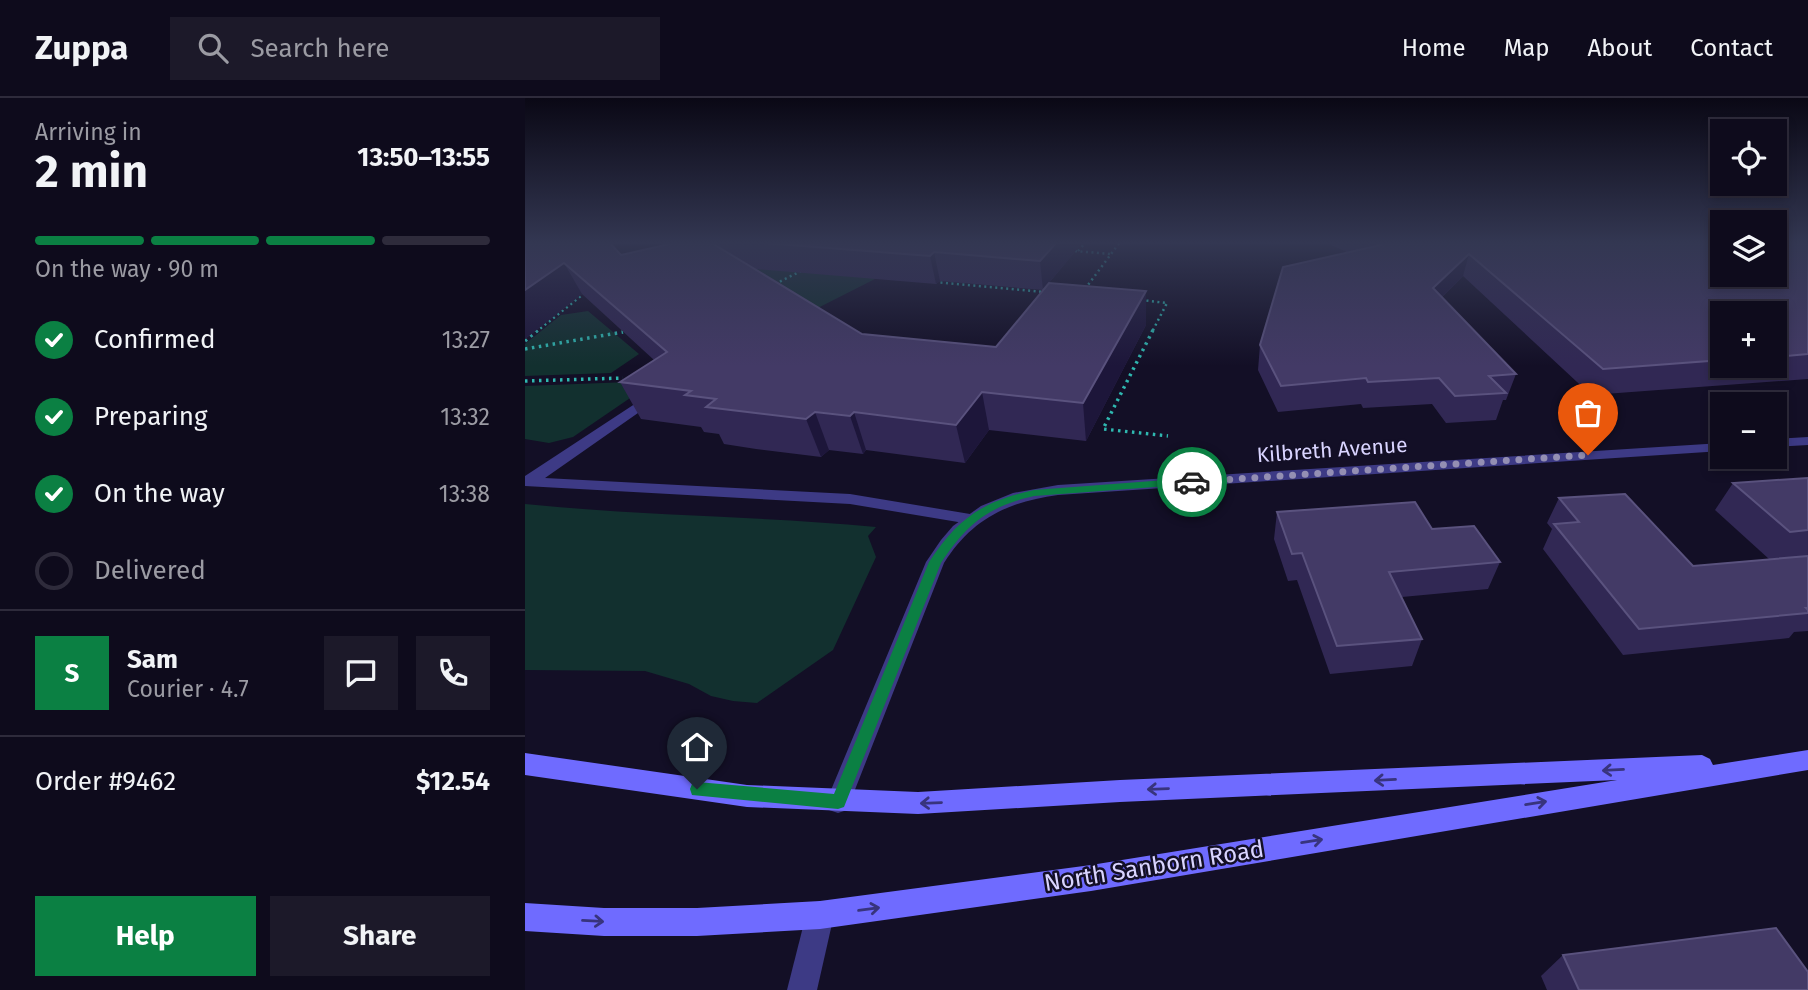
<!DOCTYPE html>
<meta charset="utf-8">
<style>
:root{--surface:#0e0b1c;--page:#1c1929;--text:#f1f3f6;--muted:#9b9ba3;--line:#2e2b3b;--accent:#0b8043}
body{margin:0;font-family:"Fira Sans",sans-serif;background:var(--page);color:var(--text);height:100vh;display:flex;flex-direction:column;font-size:26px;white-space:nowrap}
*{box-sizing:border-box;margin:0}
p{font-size:23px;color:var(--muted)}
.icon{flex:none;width:38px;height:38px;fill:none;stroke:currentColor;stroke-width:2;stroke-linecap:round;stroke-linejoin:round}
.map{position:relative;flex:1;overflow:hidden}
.sheet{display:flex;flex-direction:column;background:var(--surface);width:525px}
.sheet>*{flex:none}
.buttons{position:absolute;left:1185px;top:21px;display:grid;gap:14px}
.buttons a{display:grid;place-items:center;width:77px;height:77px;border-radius:0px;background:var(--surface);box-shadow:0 4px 10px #0003,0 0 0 2px var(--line);font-size:35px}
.pin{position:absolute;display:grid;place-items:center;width:60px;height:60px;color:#fff;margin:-72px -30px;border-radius:50% 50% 50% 0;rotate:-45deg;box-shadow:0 0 7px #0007}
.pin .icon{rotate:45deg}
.courier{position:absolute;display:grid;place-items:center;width:70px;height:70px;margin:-35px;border:5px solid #0b8043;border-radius:50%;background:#fff;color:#222;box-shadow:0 2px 9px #0007}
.head em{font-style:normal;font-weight:700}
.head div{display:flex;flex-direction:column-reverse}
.head{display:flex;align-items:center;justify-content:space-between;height:119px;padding:0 35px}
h1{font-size:46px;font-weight:700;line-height:52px}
.bar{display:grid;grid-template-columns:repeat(4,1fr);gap:10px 7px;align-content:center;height:84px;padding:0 35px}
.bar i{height:9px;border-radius:5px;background:var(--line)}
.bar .on{background:var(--accent)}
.bar p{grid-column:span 4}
.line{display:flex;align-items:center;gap:18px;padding:0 35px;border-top:2px solid var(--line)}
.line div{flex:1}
.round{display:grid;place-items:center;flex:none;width:74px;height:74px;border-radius:0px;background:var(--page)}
ol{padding:0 35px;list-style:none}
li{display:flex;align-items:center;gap:21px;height:77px}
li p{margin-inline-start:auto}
li .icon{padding:7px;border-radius:50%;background:var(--accent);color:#fff;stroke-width:4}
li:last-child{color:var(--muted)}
li i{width:38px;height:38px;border:4px solid var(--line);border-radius:50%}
.button{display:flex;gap:14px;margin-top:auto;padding:14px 35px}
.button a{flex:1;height:80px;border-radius:0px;background:var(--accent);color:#fff;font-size:28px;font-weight:700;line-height:80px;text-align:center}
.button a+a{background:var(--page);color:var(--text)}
header{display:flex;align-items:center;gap:42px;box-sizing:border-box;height:98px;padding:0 35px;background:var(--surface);border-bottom:2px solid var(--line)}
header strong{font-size:33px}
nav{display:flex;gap:38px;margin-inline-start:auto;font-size:24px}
.search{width:490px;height:63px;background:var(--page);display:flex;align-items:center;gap:18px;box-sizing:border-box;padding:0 24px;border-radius:0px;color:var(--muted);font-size:26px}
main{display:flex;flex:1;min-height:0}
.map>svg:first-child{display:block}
</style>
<header>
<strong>Zuppa</strong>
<div class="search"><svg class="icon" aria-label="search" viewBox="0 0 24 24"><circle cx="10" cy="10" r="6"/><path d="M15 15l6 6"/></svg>Search here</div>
<nav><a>Home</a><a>Map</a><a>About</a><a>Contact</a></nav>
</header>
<main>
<section class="sheet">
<div class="head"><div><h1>2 min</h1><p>Arriving in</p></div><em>13:50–13:55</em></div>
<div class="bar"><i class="on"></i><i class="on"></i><i class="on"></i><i></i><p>On the way · 90 m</p></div>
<ol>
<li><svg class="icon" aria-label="check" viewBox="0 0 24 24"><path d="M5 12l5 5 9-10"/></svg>Confirmed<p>13:27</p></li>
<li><svg class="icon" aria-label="check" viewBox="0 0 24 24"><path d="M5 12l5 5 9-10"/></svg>Preparing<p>13:32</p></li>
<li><svg class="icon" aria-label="check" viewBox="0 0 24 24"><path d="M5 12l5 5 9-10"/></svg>On the way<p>13:38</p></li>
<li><i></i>Delivered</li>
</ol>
<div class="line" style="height:126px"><b class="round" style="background:var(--accent);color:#fff">S</b><div><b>Sam</b><p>Courier · 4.7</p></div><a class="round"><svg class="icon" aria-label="chat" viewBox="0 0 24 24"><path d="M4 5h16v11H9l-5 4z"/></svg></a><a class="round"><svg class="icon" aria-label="phone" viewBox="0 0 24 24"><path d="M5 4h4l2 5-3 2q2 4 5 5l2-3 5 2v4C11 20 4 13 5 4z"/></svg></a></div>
<div class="line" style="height:91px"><div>Order #9462</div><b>$12.54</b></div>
<div class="button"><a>Help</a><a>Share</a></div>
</section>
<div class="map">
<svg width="1283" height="892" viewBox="0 0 1283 892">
<rect width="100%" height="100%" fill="#130f26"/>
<g fill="#12302f">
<path d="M223 166 367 168 350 181 277 218Z"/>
<path d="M63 213 114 256 86 275 0 278V246L36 217Z"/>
<path d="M130 283 48 339 24 345 0 341V288Z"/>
<path d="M0 406C117 418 234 418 351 429L343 438 351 459 308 552 232 605 208 603 186 598 164 586 120 573 0 572Z"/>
</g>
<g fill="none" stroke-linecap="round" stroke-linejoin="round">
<g stroke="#2fb8b0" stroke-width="2.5" stroke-dasharray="2 3.5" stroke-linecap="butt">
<path d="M550 153 586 156"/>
<path d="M553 153 561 144"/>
<path d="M410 184 520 194"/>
<path d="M250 186 276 173"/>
<path d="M560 191 595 144"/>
<path d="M616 202 642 205 627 234"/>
<path d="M11 234 61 194"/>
</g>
<g stroke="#2fb8b0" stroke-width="3.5" stroke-dasharray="2.5 4.5" stroke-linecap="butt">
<path d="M628 232 578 331 643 338"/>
<path d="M0 243 13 232"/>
<path d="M0 251 98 234"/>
<path d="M0 283 98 280"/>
</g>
<path fill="#3d3a85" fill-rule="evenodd" d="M128 294 135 298 133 301 20 380 325 396 445 416 453 421 445 426 325 406 0 388V378Z"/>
<g fill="#3d3a85" fill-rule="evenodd">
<path d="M1283 339V347L1250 349V341Z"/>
<path d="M1197 345V353L533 397C482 404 447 421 419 465L322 712 313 715 304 712 301 704 401 464 416 442 428 428 456 408 488 395 533 387Z"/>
<path d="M295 803 305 807 309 817 292 892H262L281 817 285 807Z"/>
</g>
<path fill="#6f6bff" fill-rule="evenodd" d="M1283 652V672L566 793 295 831 172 838H79L0 833V805L79 810H172L295 803 566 767 1092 682 595 704 393 716 222 709 0 677V655L222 687 393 694 595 682 1177 657 1185 661 1188 667Z"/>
</g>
<g fill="#312854" fill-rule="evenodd">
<path d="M0 144 96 157 153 144H558L518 192 415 183 411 186 231 171 337 236 471 249 621 227 561 343 464 332 440 365 341 352 338 356 304 352 296 359 231 351 199 346 194 336 179 334 176 329 116 321 95 284 129 262 57 196 0 241Z"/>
<path d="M799 144H1283V281L1066 297 938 178 917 199 991 276 981 302H978L971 322 921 325 907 306 838 310 836 306 753 314 733 272 735 247 822 154ZM1197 215H1250V268H1197Z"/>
<path d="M1283 380V458L1244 461 1190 412 1208 385Z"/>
<path d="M1034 400 1168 468 1283 458V533L1269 534 1264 540 1098 557 1018 451 1027 431 1022 425Z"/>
<path d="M752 414 907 431 975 464 963 491 877 499 897 541 887 568 805 576 772 482 763 483 749 441Z"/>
<path d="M1038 857 1283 892H1022L1016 878Z"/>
</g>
<g fill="#1d163a">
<path d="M532 144H558L518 192 515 163Z"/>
<path d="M409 154 415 183 411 186 405 158Z"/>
<path d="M944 156 938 178 902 213 908 190Z"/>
<path d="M39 165 57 196 0 241V192Z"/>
<path d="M621 193V227L561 343 558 305Z"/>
<path d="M457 294 464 332 440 365 431 327Z"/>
<path d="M290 314 304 352 296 359 281 321Z"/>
<path d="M329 314 341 352 338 356 325 318Z"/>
</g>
<g fill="#433a66" stroke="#5a527e" stroke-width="2">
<path d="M0 144H84L96 157 153 144H185L337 236 471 249 524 185 621 193 558 305 457 294 431 327 329 314 325 318 290 314 281 321 181 309 191 301 160 297 166 293 95 284 142 254 39 165 0 192Z"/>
<path d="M227 144H532L515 163 409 154 405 158Z"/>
<path d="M849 144H1197V177H1250V144H1283V256L1250 259V215H1197V262L1078 271 944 156 908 190 991 276 964 278 981 295 930 298 914 280 843 284 841 280 756 288 735 247 758 169 856 147Z"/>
<path d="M1283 380V432L1265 434 1208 385Z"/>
<path d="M1100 396 1168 468 1283 458V510H1281L1283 512V515L1114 531 1029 426 1054 424 1034 400Z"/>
<path d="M890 404 907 431 949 428 975 464 864 474 897 541 812 548 777 455 767 456 752 414Z"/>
<path d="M1251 830 1283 874V892H1054L1038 857Z"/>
</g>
<defs><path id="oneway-shaft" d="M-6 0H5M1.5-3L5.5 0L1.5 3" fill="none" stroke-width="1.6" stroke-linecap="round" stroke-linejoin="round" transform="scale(1.75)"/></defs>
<g stroke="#38347d">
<use href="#oneway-shaft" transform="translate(1088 672) rotate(177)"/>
<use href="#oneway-shaft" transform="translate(860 682) rotate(177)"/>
<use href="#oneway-shaft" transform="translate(633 691) rotate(178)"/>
<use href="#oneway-shaft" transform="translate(406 705) rotate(178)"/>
<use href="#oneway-shaft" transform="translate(1011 705) rotate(-9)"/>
<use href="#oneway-shaft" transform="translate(787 743) rotate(-9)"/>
<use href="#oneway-shaft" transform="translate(344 811) rotate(-8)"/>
<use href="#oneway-shaft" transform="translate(68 823) rotate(3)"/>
</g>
<linearGradient id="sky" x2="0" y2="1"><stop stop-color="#0a0815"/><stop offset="0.54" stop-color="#333752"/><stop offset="1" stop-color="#333752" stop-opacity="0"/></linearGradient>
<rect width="1283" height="268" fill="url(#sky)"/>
<path fill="#0b8043" d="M667 380 672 384 670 386 509 398C462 409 442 426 416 465L319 709 313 711 167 697 165 691 167 686 172 684 309 696 404 464C433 420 458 403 509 392Z"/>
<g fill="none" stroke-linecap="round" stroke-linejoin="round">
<path stroke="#948fb3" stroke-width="7" stroke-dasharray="0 12.6" d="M667 384 1063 357"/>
</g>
<g text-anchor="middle" stroke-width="5" stroke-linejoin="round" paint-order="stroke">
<g font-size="21" fill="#d9d4ff" stroke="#130f26">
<text transform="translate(807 352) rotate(-4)" y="7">Kilbreth Avenue</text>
</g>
<g font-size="24" fill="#d9d4ff" stroke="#130f26">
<text transform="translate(629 768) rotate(-9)" y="8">North Sanborn Road</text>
</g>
</g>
</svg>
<div class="buttons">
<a><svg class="icon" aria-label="locate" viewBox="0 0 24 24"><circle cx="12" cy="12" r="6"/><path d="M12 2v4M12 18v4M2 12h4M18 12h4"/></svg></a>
<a><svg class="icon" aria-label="layers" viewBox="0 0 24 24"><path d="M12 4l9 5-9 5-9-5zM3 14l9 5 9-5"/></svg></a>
<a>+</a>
<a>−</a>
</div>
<div class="pin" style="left:1063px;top:357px;background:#ea580c"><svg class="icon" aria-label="bag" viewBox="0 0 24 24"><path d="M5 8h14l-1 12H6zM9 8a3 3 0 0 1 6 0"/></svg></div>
<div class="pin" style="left:172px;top:691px;background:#1f2937"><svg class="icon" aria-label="home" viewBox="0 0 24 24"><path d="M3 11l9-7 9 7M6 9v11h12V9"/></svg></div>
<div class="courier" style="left:667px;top:384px"><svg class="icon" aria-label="car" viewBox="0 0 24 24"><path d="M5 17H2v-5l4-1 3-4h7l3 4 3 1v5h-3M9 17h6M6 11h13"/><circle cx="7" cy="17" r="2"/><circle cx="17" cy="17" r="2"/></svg></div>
</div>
</main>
